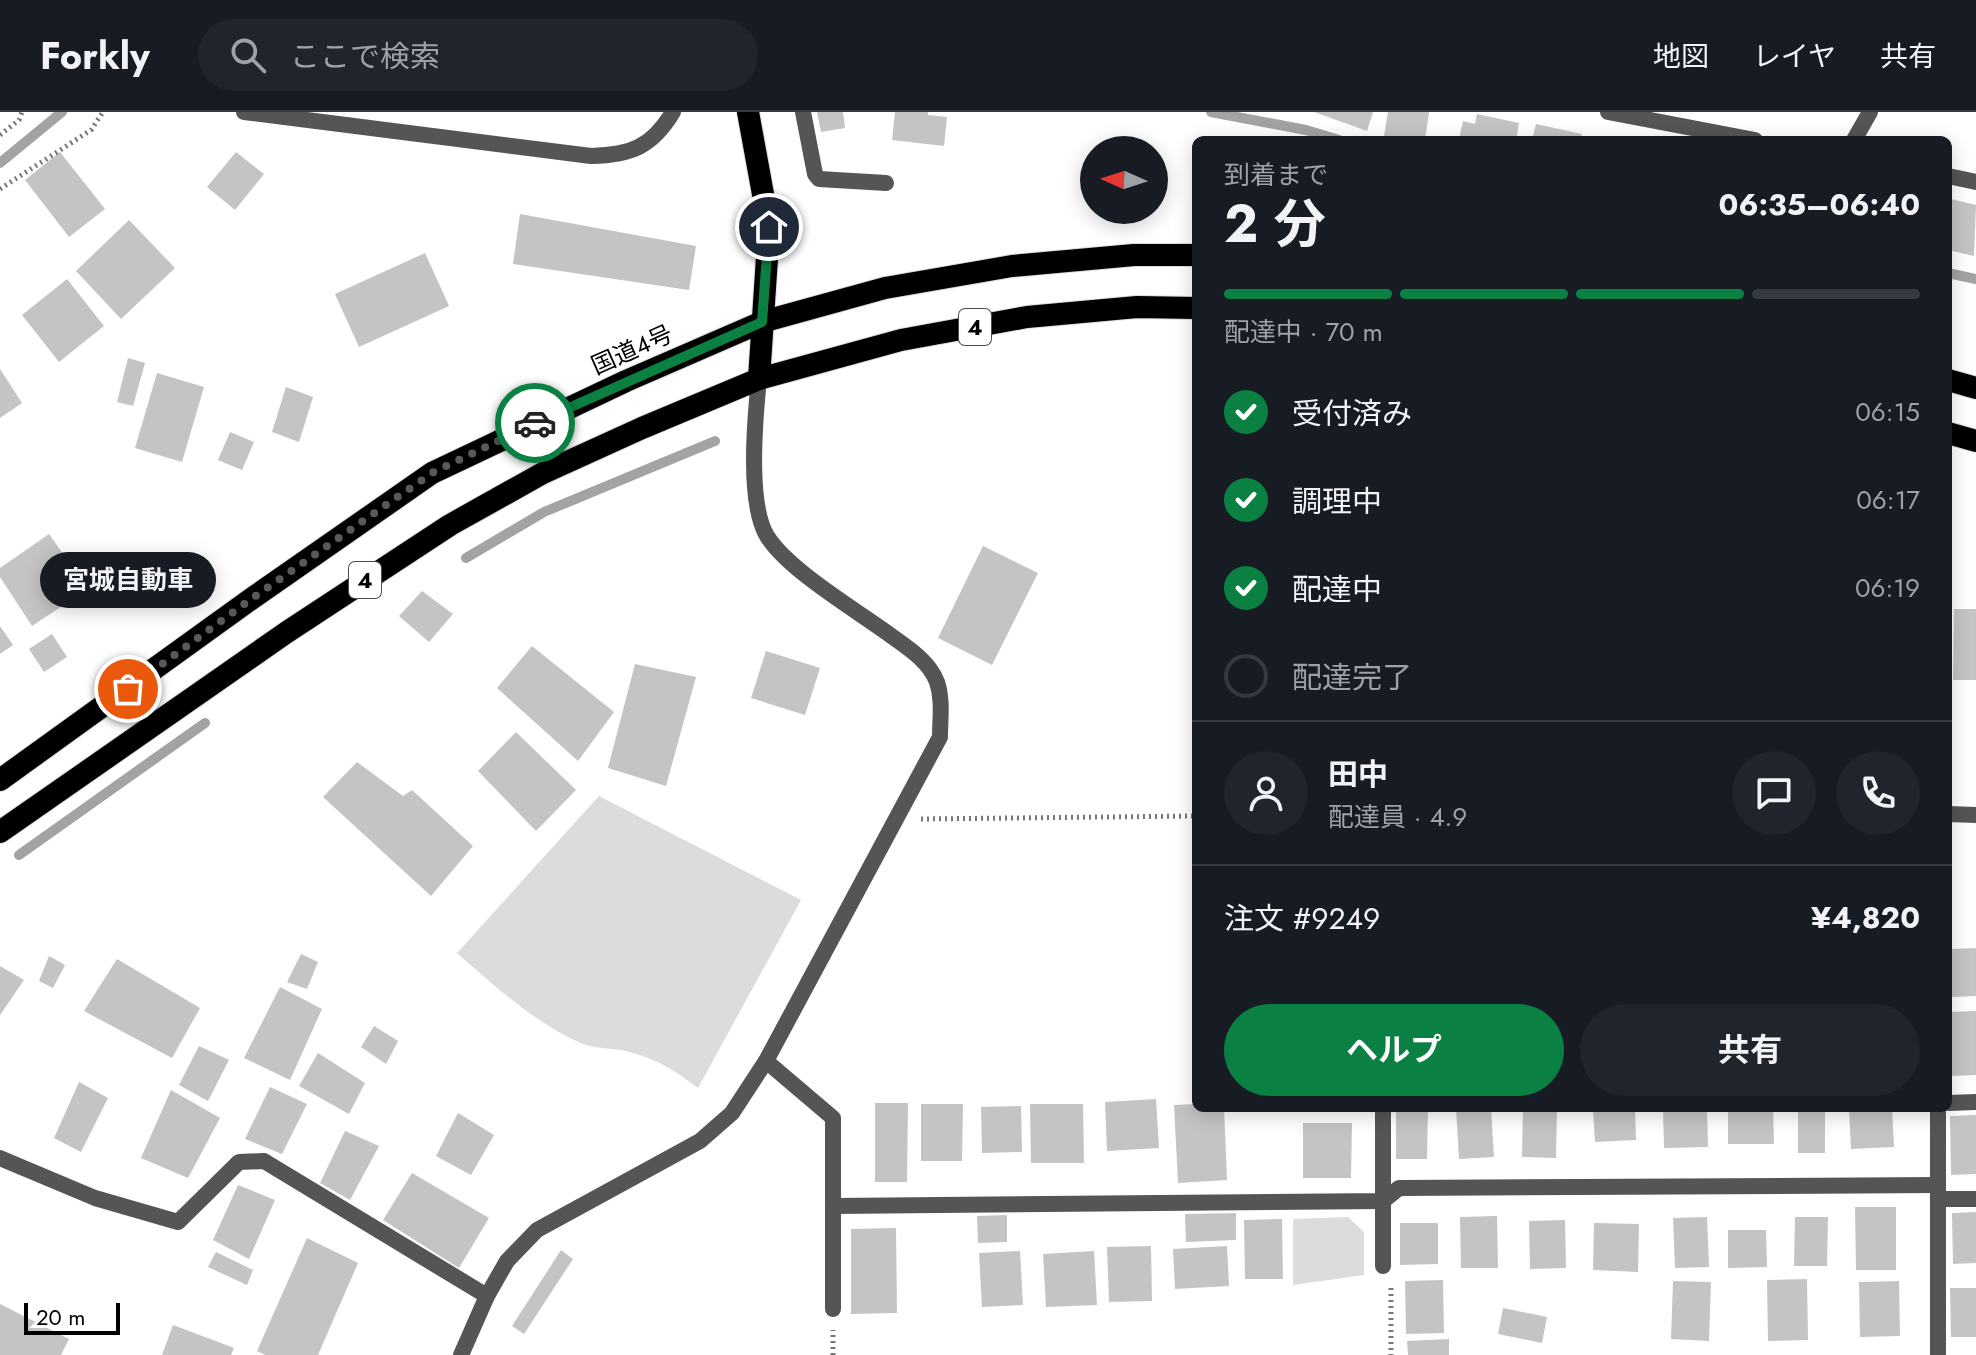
<!DOCTYPE html>
<html lang="ja">
<meta charset="utf-8">
<style>
:root{--surface:#171b24;--page:#20242c;--text:#f1f3f6;--muted:#9ea1a6;--line:#363941;--accent:#0b8043}
body{margin:0;font-family:Jost,"Noto Sans JP",sans-serif;background:var(--page);color:var(--text);height:100vh;display:flex;flex-direction:column;font-size:30px;white-space:nowrap}
*{box-sizing:border-box;margin:0}
p{font-size:26px;color:var(--muted)}
.icon{flex:none;width:44px;height:44px;fill:none;stroke:currentColor;stroke-width:2;stroke-linecap:round;stroke-linejoin:round}
.map{position:relative;flex:1;overflow:hidden}
.drawer{position:absolute;left:1192px;top:24px;width:760px;height:976px;display:flex;flex-direction:column;background:var(--surface);border-radius:12px;box-shadow:0 4px 20px #0003}
.drawer>*{flex:none}
.needle{width:52px;rotate:273deg}
.buttons{position:absolute;left:1080px;top:24px;display:grid;gap:16px}
.buttons a{display:grid;place-items:center;width:88px;height:88px;border-radius:50%;background:var(--surface);box-shadow:0 4px 20px #0003;font-size:40px}
.scale{position:absolute;left:24px;bottom:20px;width:96px;box-sizing:border-box;padding-left:8px;border:4px solid #000;border-top:0;font-size:22px;line-height:28px;white-space:nowrap;color:#000;-webkit-text-stroke:6px #fff;paint-order:stroke}
.pin{position:absolute;display:grid;place-items:center;width:68px;height:68px;color:#fff;margin:-34px;border:4px solid #fff;border-radius:50%;box-shadow:0 2px 8px #0007}
.courier{position:absolute;display:grid;place-items:center;width:80px;height:80px;margin:-40px;border:6px solid #0b8043;border-radius:50%;background:#fff;color:#222;box-shadow:0 2px 10px #0007}
.bubble{position:absolute;height:56px;border-radius:28px;background:var(--surface);box-shadow:0 4px 20px #0003;font-size:26px;font-weight:700;line-height:56px;text-align:center}
.summary em{font-style:normal;font-weight:700}
.summary div{display:flex;flex-direction:column-reverse}
.summary{display:flex;align-items:center;justify-content:space-between;height:136px;padding:0 32px}
h1{font-size:52px;font-weight:700;line-height:60px}
.bar{display:grid;grid-template-columns:repeat(4,1fr);gap:12px 8px;align-content:center;height:96px;padding:0 32px}
.bar i{height:10px;border-radius:6px;background:var(--line)}
.bar .selected{background:var(--accent)}
.bar p{grid-column:span 4}
.line{display:flex;align-items:center;gap:20px;padding:0 32px;border-top:2px solid var(--line)}
.line div{flex:1}
.round{display:grid;place-items:center;flex:none;width:84px;height:84px;border-radius:42px;background:var(--page)}
ol{padding:0 32px;list-style:none}
li{display:flex;align-items:center;gap:24px;height:88px}
li p{margin-inline-start:auto}
li .icon{padding:8px;border-radius:50%;background:var(--accent);color:#fff;stroke-width:4}
li:last-child{color:var(--muted)}
li i{width:44px;height:44px;border:4px solid var(--line);border-radius:50%}
.action{display:flex;gap:16px;margin-top:auto;padding:16px 32px}
.action a{flex:1;height:92px;border-radius:48px;background:var(--accent);color:#fff;font-size:32px;font-weight:700;line-height:92px;text-align:center}
.action a+a{background:var(--page);color:var(--text)}
header{display:flex;align-items:center;gap:48px;box-sizing:border-box;height:112px;padding:0 40px;background:var(--surface);border-bottom:2px solid var(--line)}
header strong{font-size:38px}
nav{display:flex;gap:44px;margin-inline-start:auto;font-size:28px}
.search{width:560px;height:72px;background:var(--page);display:flex;align-items:center;gap:20px;box-sizing:border-box;padding:0 28px;border-radius:44px;color:var(--muted);font-size:30px}
.map>svg:first-child{display:block}
</style>
<header>
<strong>Forkly</strong>
<div class="search"><svg class="icon" aria-label="search" viewBox="0 0 24 24"><circle cx="10" cy="10" r="6"/><path d="M15 15l6 6"/></svg>ここで検索</div>
<nav><a>地図</a><a>レイヤ</a><a>共有</a></nav>
</header>
<div class="map">
<svg width="1976" height="1243" viewBox="0 0 1976 1243">
<rect width="100%" height="100%" fill="#fff"/>
<g fill="#dcdcdc">
<path d="M599 684 801 788 698 976C671 956 659 948 626 939 612 936 597 937 583 932 539 914 493 873 457 841Z"/>
<path d="M1348 1105 1364 1120V1163L1293 1173V1107Z"/>
</g>
<g fill="none" stroke-linecap="round" stroke-linejoin="round">
<g stroke="#a3a3a3" stroke-width="10">
<path d="M1211 0 1306 18 1339 28"/>
<path d="M0 51 62 0"/>
<path d="M1948 161 1976 167"/>
<path d="M466 446 544 400 715 329"/>
<path d="M19 743 205 611"/>
</g>
</g>
<g fill="#c4c4c4">
<path d="M817 0H843L845 16 821 20Z"/>
<path d="M895 0H928V3L947 5 944 34 892 28Z"/>
<path d="M1314 0H1373L1367 19Z"/>
<path d="M1388 0H1429L1425 28 1384 24Z"/>
<path d="M1477 2 1519 11 1516 28H1459L1463 9 1475 12Z"/>
<path d="M1536 12 1582 22 1580 28H1532Z"/>
<path d="M60 40 105 97 69 125 25 68Z"/>
<path d="M236 40 264 62 235 98 207 75Z"/>
<path d="M1951 87 1976 93 1974 144 1948 138V99Z"/>
<path d="M520 102 696 134 689 178 513 152Z"/>
<path d="M129 108 175 156 121 207 76 159Z"/>
<path d="M425 141 449 194 359 235 335 182Z"/>
<path d="M67 167 104 214 59 250 22 203Z"/>
<path d="M128 246 145 251 133 294 117 290Z"/>
<path d="M0 257 22 291 0 306Z"/>
<path d="M157 261 204 275 182 350 135 336Z"/>
<path d="M286 275 313 285 299 330 272 320Z"/>
<path d="M230 320 254 330 242 358 218 348Z"/>
<path d="M49 422 88 477 32 514 0 465V456Z"/>
<path d="M983 434 1038 461 992 553 938 526Z"/>
<path d="M422 479 453 502 429 530 399 504Z"/>
<path d="M1954 497H1976V568H1953Z"/>
<path d="M0 514 13 533 0 542Z"/>
<path d="M52 522 67 545 44 560 29 537Z"/>
<path d="M532 534 614 600 578 649 497 576Z"/>
<path d="M766 539 820 556 805 603 751 586Z"/>
<path d="M635 552 696 565 666 674 608 656Z"/>
<path d="M516 620 576 678 536 719 478 659Z"/>
<path d="M357 650 403 684 412 678 473 734 431 784 323 685Z"/>
<path d="M1976 836V884L1952 885 1950 837Z"/>
<path d="M301 842 318 850 307 877 287 870Z"/>
<path d="M49 844 65 853 53 876 39 869Z"/>
<path d="M117 847 200 896 172 946 84 899Z"/>
<path d="M0 854 24 868 0 903Z"/>
<path d="M280 875 322 897 290 968 244 946Z"/>
<path d="M1976 899V963L1951 964 1948 900Z"/>
<path d="M374 914 398 929 386 952 361 935Z"/>
<path d="M199 934 229 948 208 989 179 973Z"/>
<path d="M318 941 365 971 349 1002 299 974Z"/>
<path d="M79 970 108 986 81 1040 54 1026Z"/>
<path d="M270 975 307 992 282 1042 245 1027Z"/>
<path d="M171 978 220 1006 188 1066 141 1046Z"/>
<path d="M1156 987 1159 1036 1107 1039 1105 990Z"/>
<path d="M875 991H908L907 1070H875Z"/>
<path d="M921 992H963L962 1049H921Z"/>
<path d="M1030 992H1083L1084 1051H1031Z"/>
<path d="M1196 992V996H1224L1227 1068 1178 1071 1174 993Z"/>
<path d="M1021 994 1022 1040 982 1041 981 995Z"/>
<path d="M1396 996H1428L1427 1047H1396Z"/>
<path d="M1456 996H1491L1494 1045 1459 1047Z"/>
<path d="M1523 996H1557L1556 1046 1522 1045Z"/>
<path d="M1635 996 1636 1028 1595 1030 1593 997Z"/>
<path d="M1663 996H1707L1708 1035 1664 1036Z"/>
<path d="M1728 996H1773L1774 1032H1728Z"/>
<rect x="1798" y="996" width="27" height="45"/>
<path d="M1849 996H1892L1894 1035 1851 1037Z"/>
<path d="M458 1001 494 1023 471 1063 436 1044Z"/>
<path d="M1976 1003V1062L1951 1063 1950 1004Z"/>
<path d="M1303 1011H1352L1351 1066H1303Z"/>
<path d="M345 1019 379 1034 350 1088 320 1071Z"/>
<path d="M412 1061 489 1106 459 1156 383 1108Z"/>
<path d="M238 1073 275 1088 249 1147 213 1128Z"/>
<path d="M1855 1095H1896V1158H1856Z"/>
<path d="M1976 1100V1151L1953 1152 1952 1101Z"/>
<path d="M1236 1101V1128L1186 1130 1185 1102Z"/>
<path d="M1007 1103V1130L978 1131 977 1104Z"/>
<path d="M1497 1104 1498 1156H1461L1460 1105Z"/>
<path d="M1707 1105 1709 1155 1675 1156 1673 1106Z"/>
<path d="M1795 1105H1828L1827 1154H1794Z"/>
<path d="M1282 1107 1283 1167H1245L1244 1108Z"/>
<path d="M1565 1108 1566 1156 1530 1157 1529 1109Z"/>
<path d="M1400 1111H1438V1152L1400 1153Z"/>
<path d="M1594 1111 1639 1112 1638 1160 1593 1158Z"/>
<path d="M896 1116 897 1201 851 1202V1117Z"/>
<path d="M1728 1118H1766L1767 1155 1728 1156Z"/>
<path d="M307 1126 358 1151 318 1243H265L257 1239Z"/>
<path d="M1151 1134 1152 1189 1109 1190 1107 1135Z"/>
<path d="M1227 1134 1229 1174 1175 1177 1173 1137Z"/>
<path d="M561 1138 573 1147 524 1222 512 1214Z"/>
<path d="M1020 1139 1023 1193 982 1195 979 1141Z"/>
<path d="M1094 1139 1097 1193 1046 1195 1043 1142Z"/>
<path d="M216 1140 253 1158 247 1173 208 1155Z"/>
<path d="M1807 1167 1808 1228 1768 1229 1767 1168Z"/>
<path d="M1443 1168 1444 1221 1406 1222 1405 1169Z"/>
<path d="M1673 1169 1711 1170 1709 1229 1671 1227Z"/>
<path d="M1899 1169 1900 1224 1860 1225 1859 1170Z"/>
<path d="M1950 1176H1976V1225H1951Z"/>
<path d="M0 1192 69 1227 61 1243H0Z"/>
<path d="M1503 1196 1547 1205 1542 1231 1498 1222Z"/>
<path d="M173 1213 234 1236 231 1243H162Z"/>
<path d="M1449 1227V1243H1408L1407 1229Z"/>
</g>
<g fill="none" stroke-linecap="round" stroke-linejoin="round">
<defs>
<g id="trunk">
<path d="M748 0 769 115 759 267"/>
<path d="M1948 268 1976 276"/>
<path d="M1948 321 1976 329"/>
<path d="M0 668 254 485 432 361 626 269 762 210 885 176 1012 154 1134 143H1196"/>
<path d="M0 720 287 520 450 413 543 361 642 316 759 267 901 228 1027 205 1137 195 1196 196"/>
</g>
</defs>
<use href="#trunk" stroke="#dbdbdb" stroke-width="24"/>
<g stroke="#777" stroke-width="5" stroke-dasharray="2 4" stroke-linecap="butt">
<path d="M0 23 19 8 22 0"/>
<path d="M0 77 91 18 103 0"/>
<path d="M921 707 1196 704"/>
<path d="M1391 1176V1243"/>
<path d="M833 1243V1218"/>
</g>
<g stroke="#555" stroke-width="16">
<path d="M803 0 815 62 819 67 886 71"/>
<path d="M1608 0 1755 28"/>
<path d="M1854 28 1870 0"/>
<path d="M1948 64 1976 70"/>
<path d="M1948 702 1976 703"/>
<path d="M766 949 833 1006V1197"/>
<path d="M1948 991 1976 990"/>
<path d="M1938 996V1243"/>
<path d="M0 1046 95 1086 178 1110 239 1050 264 1049 487 1184"/>
<path d="M1938 1087H1976"/>
<path d="M834 1094 1383 1089 1399 1076 1938 1073"/>
<path d="M1383 1154V996"/>
</g>
<g stroke="#555" stroke-width="16">
<path d="M244 0 591 44C631 43 652 35 673 0"/>
<path d="M461 1243 487 1184 507 1149 537 1118 700 1029 732 1001 766 949 940 625C940 607 943 588 937 570 929 549 908 536 890 523 856 498 788 458 767 424 747 391 755 306 759 267"/>
</g>
<use href="#trunk" stroke="#000" stroke-width="22"/>
</g>
<g fill="none" stroke-linecap="round" stroke-linejoin="round">
<path stroke="#595959" stroke-width="8" stroke-dasharray="0 14.4" d="M128 577 254 485 432 361 535 311"/>
<path stroke="#0b8043" stroke-width="10" d="M535 311 762 210 769 115"/>
</g>
<g text-anchor="middle" stroke-width="6" stroke-linejoin="round" paint-order="stroke">
<g fill="#fff" stroke="#4c4c4c" stroke-width="2">
<rect x="959" y="197" width="32" height="36" rx="6"/>
<rect x="349" y="450" width="32" height="36" rx="6"/>
</g>
<g font-size="22" font-weight="bold" fill="#000">
<text x="975" y="223">4</text>
<text x="365" y="476">4</text>
</g>
<g font-size="24" fill="#000" stroke="#fff">
<text transform="translate(632 238) rotate(-24)" y="8">国道4号</text>
</g>
</g>
</svg>
<div class="buttons">
<a><svg class="needle" viewBox="-14 -14 28 28"><path d="M0-13l5 13h-10z" fill="#e53935"/><path d="M0 13l5-13h-10z" fill="#9ea1a6"/></svg></a>
</div>
<div class="scale">20 m</div>
<div class="pin" style="left:128px;top:577px;background:#ea580c"><svg class="icon" aria-label="bag" viewBox="0 0 24 24"><path d="M5 8h14l-1 12H6zM9 8a3 3 0 0 1 6 0"/></svg></div>
<div class="pin" style="left:769px;top:115px;background:#1f2937"><svg class="icon" aria-label="home" viewBox="0 0 24 24"><path d="M3 11l9-7 9 7M6 9v11h12V9"/></svg></div>
<div class="courier" style="left:535px;top:311px"><svg class="icon" aria-label="car" viewBox="0 0 24 24"><path d="M5 17H2v-5l4-1 3-4h7l3 4 3 1v5h-3M9 17h6M6 11h13"/><circle cx="7" cy="17" r="2"/><circle cx="17" cy="17" r="2"/></svg></div>
<div class="bubble" style="left:40px;top:440px;width:176px">宮城自動車</div>
<section class="drawer">
<div class="summary"><div><h1>2 分</h1><p>到着まで</p></div><em>06:35–06:40</em></div>
<div class="bar"><i class="selected"></i><i class="selected"></i><i class="selected"></i><i></i><p>配達中 · 70 m</p></div>
<ol>
<li><svg class="icon" aria-label="check" viewBox="0 0 24 24"><path d="M5 12l5 5 9-10"/></svg>受付済み<p>06:15</p></li>
<li><svg class="icon" aria-label="check" viewBox="0 0 24 24"><path d="M5 12l5 5 9-10"/></svg>調理中<p>06:17</p></li>
<li><svg class="icon" aria-label="check" viewBox="0 0 24 24"><path d="M5 12l5 5 9-10"/></svg>配達中<p>06:19</p></li>
<li><i></i>配達完了</li>
</ol>
<div class="line" style="height:144px"><a class="round"><svg class="icon" aria-label="person" viewBox="0 0 24 24"><circle cx="12" cy="8" r="4"/><path d="M4 21q1-7 8-7t8 7"/></svg></a><div><b>田中</b><p>配達員 · 4.9</p></div><a class="round"><svg class="icon" aria-label="chat" viewBox="0 0 24 24"><path d="M4 5h16v11H9l-5 4z"/></svg></a><a class="round"><svg class="icon" aria-label="phone" viewBox="0 0 24 24"><path d="M5 4h4l2 5-3 2q2 4 5 5l2-3 5 2v4C11 20 4 13 5 4z"/></svg></a></div>
<div class="line" style="height:104px"><div>注文 #9249</div><b>¥4,820</b></div>
<div class="action"><a>ヘルプ</a><a>共有</a></div>
</section>
</div>
